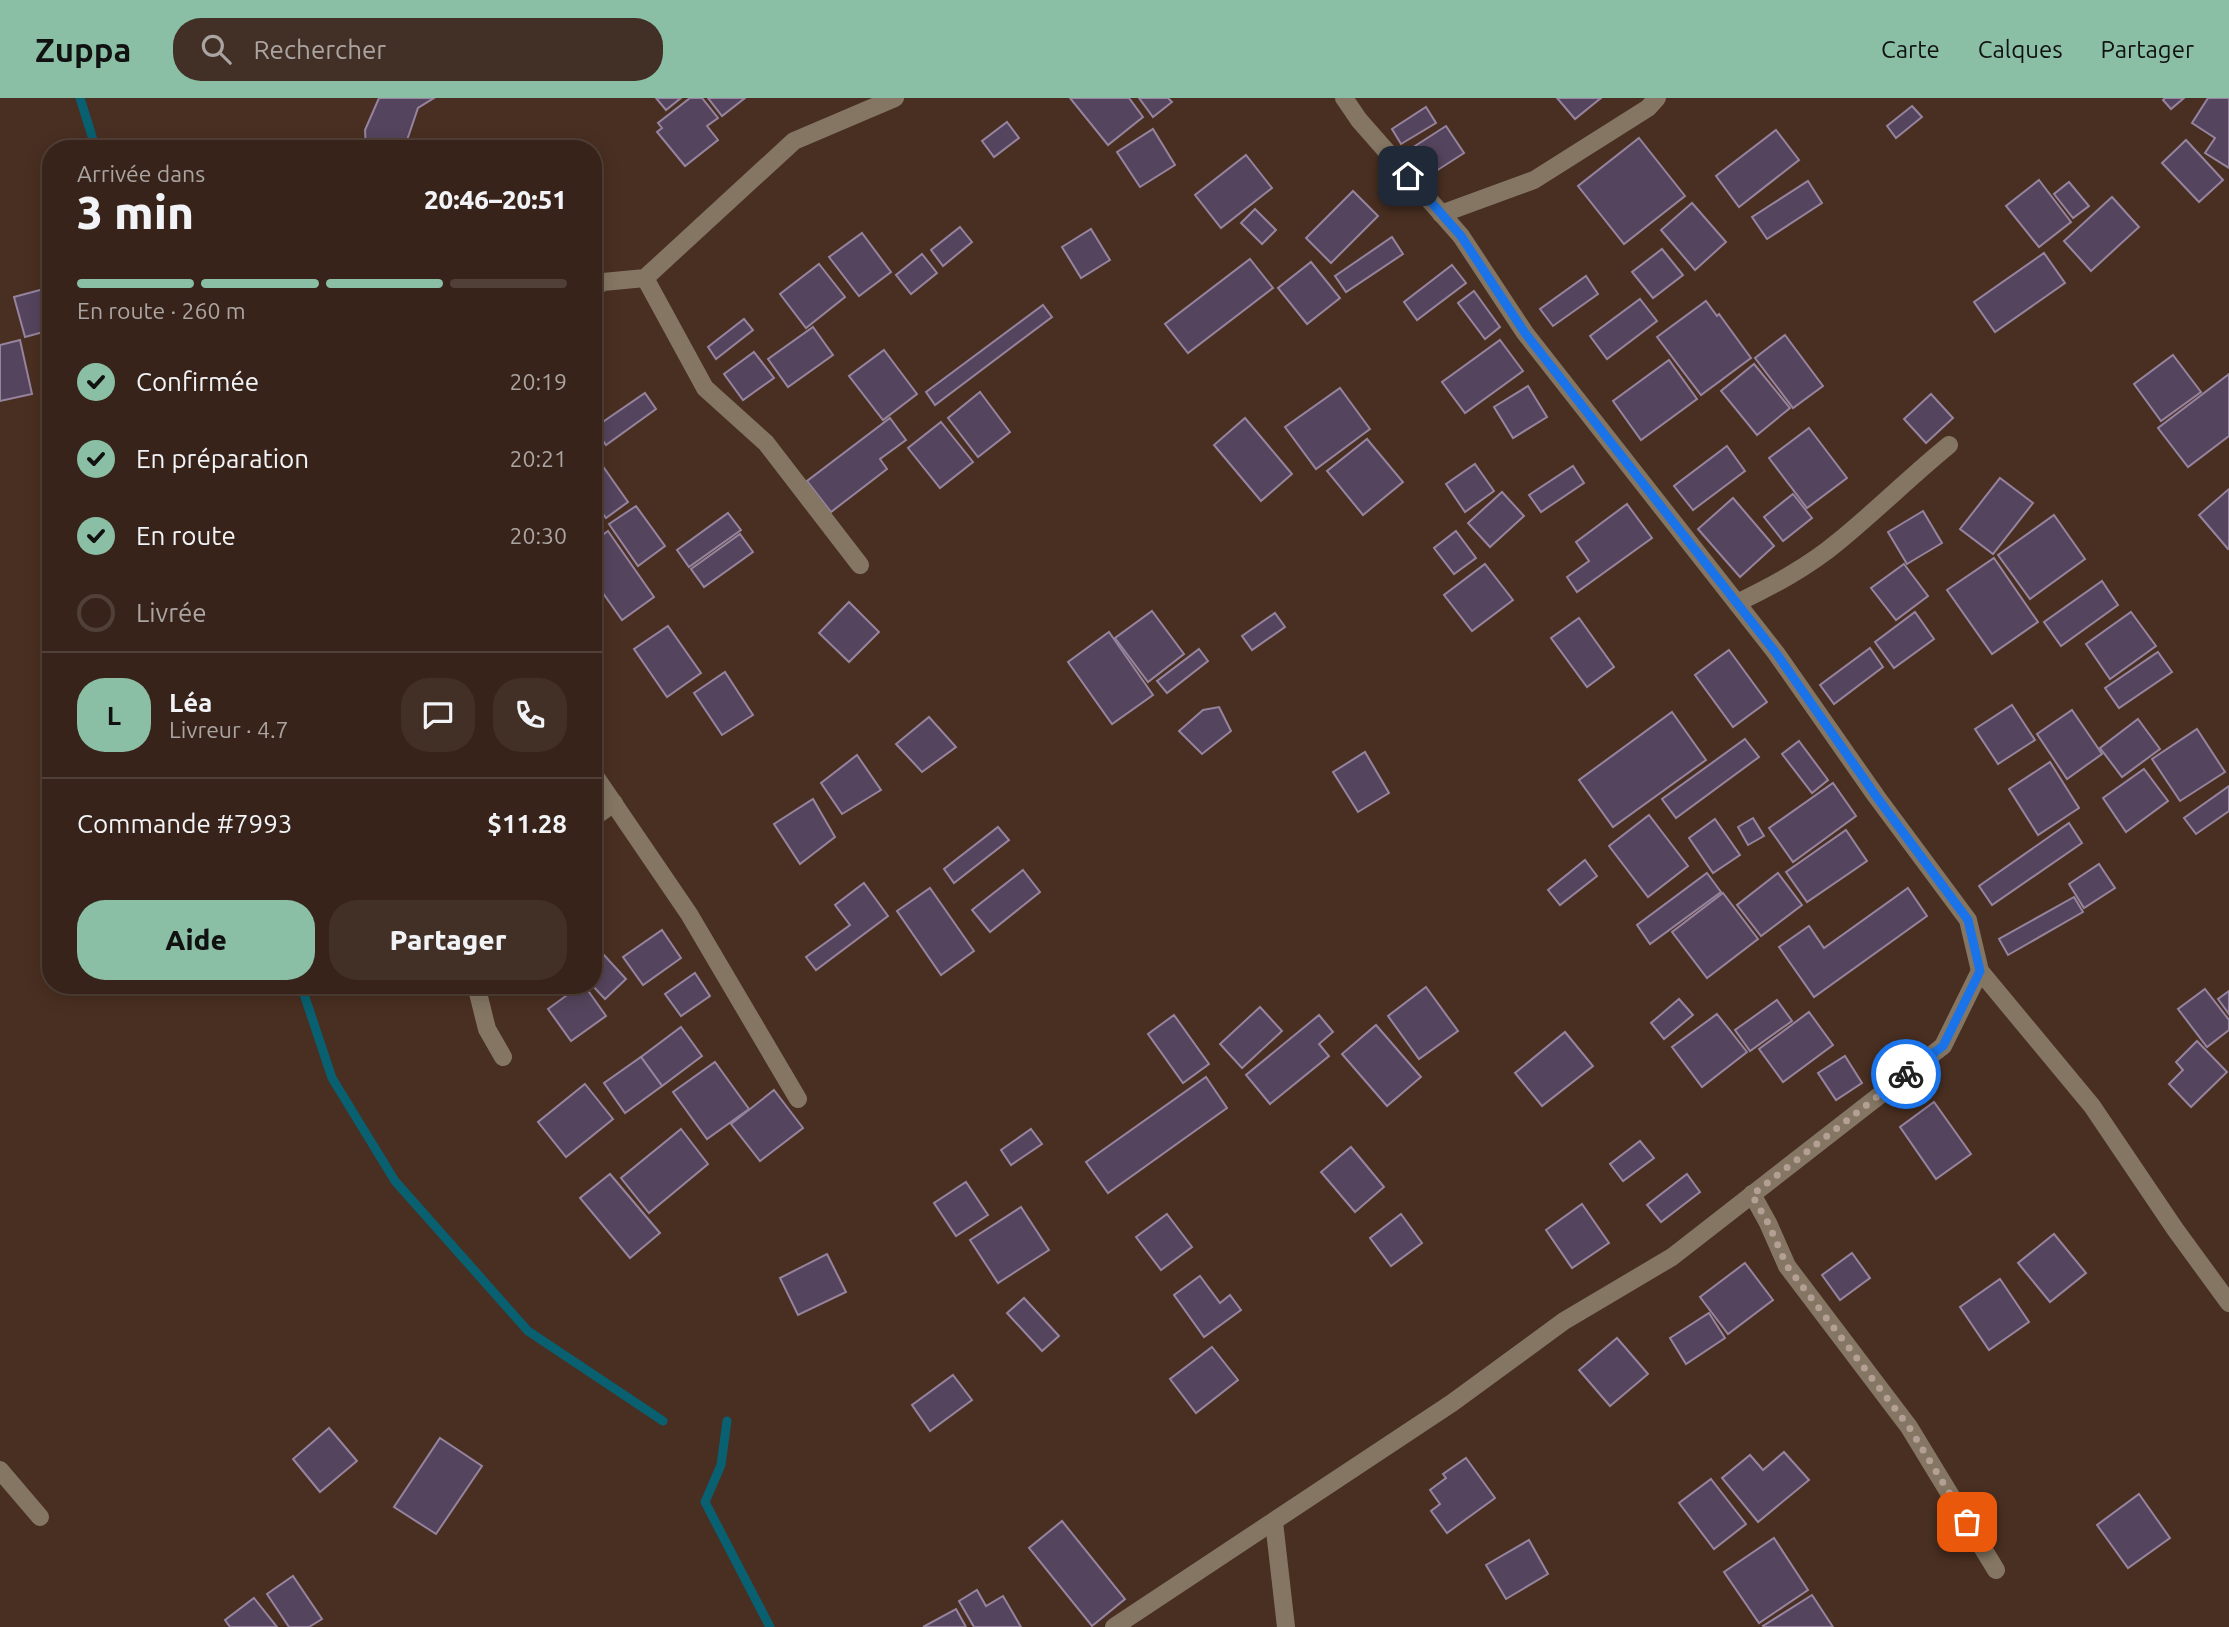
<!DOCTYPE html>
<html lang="fr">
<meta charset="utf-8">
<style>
:root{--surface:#372319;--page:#422f26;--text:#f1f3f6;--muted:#aaa4a2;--line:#514038;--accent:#8abfa5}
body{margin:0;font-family:Ubuntu,sans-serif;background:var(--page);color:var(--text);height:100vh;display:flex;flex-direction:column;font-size:26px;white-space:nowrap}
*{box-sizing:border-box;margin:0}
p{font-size:23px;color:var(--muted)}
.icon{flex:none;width:38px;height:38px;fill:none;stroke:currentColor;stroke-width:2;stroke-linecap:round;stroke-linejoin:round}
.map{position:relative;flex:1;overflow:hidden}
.panel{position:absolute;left:42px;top:42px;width:560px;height:854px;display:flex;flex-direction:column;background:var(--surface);border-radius:28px;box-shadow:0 4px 18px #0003,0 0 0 2px var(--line)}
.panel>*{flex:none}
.pin{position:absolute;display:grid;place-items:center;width:60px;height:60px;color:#fff;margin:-30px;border-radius:14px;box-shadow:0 4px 10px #0006}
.courier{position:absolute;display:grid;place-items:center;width:70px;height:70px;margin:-35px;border:5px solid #1a73e8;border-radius:50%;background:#fff;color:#222;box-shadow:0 2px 9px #0007}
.summary em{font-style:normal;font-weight:800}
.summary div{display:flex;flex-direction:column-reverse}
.summary{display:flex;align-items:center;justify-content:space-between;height:119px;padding:0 35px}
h1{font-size:46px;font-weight:800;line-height:52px}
.bar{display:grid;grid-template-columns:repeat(4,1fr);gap:10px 7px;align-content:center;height:84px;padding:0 35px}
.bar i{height:9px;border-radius:5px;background:var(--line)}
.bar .active{background:var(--accent)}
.bar p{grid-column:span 4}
.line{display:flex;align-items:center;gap:18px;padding:0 35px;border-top:2px solid var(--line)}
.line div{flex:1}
.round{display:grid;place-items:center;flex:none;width:74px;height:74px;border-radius:28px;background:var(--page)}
ol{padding:0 35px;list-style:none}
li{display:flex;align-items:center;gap:21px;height:77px}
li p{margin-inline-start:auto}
li .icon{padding:7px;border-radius:50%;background:var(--accent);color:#111;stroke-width:4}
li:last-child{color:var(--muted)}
li i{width:38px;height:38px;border:4px solid var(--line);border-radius:50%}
.primary-button{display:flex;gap:14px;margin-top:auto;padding:14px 35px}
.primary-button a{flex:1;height:80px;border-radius:28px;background:var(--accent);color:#111;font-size:28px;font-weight:800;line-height:80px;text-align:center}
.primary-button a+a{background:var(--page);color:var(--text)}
header{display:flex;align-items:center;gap:42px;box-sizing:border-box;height:98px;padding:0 35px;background:var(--accent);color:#111}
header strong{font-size:33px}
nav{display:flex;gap:38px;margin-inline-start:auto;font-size:24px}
.search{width:490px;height:63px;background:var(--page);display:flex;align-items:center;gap:18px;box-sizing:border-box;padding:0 24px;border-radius:28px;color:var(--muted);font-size:26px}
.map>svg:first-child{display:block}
</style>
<header>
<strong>Zuppa</strong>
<div class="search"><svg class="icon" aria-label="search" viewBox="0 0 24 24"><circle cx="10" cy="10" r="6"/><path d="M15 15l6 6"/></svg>Rechercher</div>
<nav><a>Carte</a><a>Calques</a><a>Partager</a></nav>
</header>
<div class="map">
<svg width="2229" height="1529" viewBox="0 0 2229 1529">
<rect width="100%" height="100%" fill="#492f21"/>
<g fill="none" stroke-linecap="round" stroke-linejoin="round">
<g stroke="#096070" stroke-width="9">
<path d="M80 0 96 51"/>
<path d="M301 887 332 980 395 1083 528 1233 663 1323"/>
<path d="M727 1323 721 1367 705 1404 770 1529"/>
</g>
</g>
<g fill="#55445d" stroke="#96849f" stroke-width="2">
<path d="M379 0H434L418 10 404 51H366L365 32Z"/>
<path d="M656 0H681L666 12Z"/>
<path d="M690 0H702L718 20 707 28 718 42 685 68 657 34 662 30 658 25Z"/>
<path d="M708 0H745L722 18Z"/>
<path d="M1070 0H1129L1143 19 1108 47Z"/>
<path d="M1139 0H1168L1172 4 1153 19Z"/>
<path d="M1557 0H1601L1575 21Z"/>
<path d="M2165 0H2184L2171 11 2163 2Z"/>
<path d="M2208 0H2229V70L2205 55 2215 40 2192 25Z"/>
<path d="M1912 8 1922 19 1896 40 1887 28Z"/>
<path d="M1426 9 1436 25 1401 46 1392 31Z"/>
<path d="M1007 24 1019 40 994 59 982 43Z"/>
<path d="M1446 28 1464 55 1433 75 1415 48Z"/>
<path d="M1153 31 1175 67 1140 89 1117 54Z"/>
<path d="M1776 32 1799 62 1739 109 1716 78Z"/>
<path d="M1639 40 1685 98 1624 146 1578 88Z"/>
<path d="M2186 42 2223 82 2199 104 2162 65Z"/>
<path d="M1246 57 1272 90 1221 130 1195 97Z"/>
<path d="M2039 82 2071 124 2039 149 2006 108Z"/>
<path d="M1808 83 1822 105 1767 141 1752 119Z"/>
<path d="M2069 84 2089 108 2073 120 2054 96Z"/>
<path d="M1353 93 1378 118 1331 165 1306 140Z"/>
<path d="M2112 99 2139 129 2091 173 2064 143Z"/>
<path d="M1692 105 1726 144 1695 172 1661 132Z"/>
<path d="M1255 111 1276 132 1262 146 1241 125Z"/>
<path d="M960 129 972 144 943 168 931 152Z"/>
<path d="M1091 131 1110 162 1081 180 1062 149Z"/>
<path d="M862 135 891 174 859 198 829 159Z"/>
<path d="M1392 139 1403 156 1346 194 1335 178Z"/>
<path d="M1662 151 1683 177 1653 200 1632 174Z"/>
<path d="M2044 155 2065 185 1995 234 1974 204Z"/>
<path d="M922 156 937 175 911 196 896 177Z"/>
<path d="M1250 161 1273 190 1188 255 1165 226Z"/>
<path d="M1311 164 1340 200 1307 226 1278 190Z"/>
<path d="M819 166 845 199 806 230 780 196Z"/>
<path d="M1452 167 1466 185 1417 222 1404 204Z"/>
<path d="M1586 178 1598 196 1553 228 1540 211Z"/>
<path d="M51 189V232L25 239 14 199Z"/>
<path d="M1474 193 1500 229 1485 241 1458 205Z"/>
<path d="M1640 201 1657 223 1607 261 1590 238Z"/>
<path d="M1706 203 1717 218 1719 216 1751 260 1701 297 1657 239Z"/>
<path d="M1043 207 1052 219 935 307 926 294Z"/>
<path d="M744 221 753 232 716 261 708 249Z"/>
<path d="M813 229 833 257 788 289 768 261Z"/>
<path d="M1785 237 1823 288 1793 310 1755 260Z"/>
<path d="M20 242 32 296 0 303V247Z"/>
<path d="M1500 242 1523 273 1465 315 1442 284Z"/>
<path d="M884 252 917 296 883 322 849 278Z"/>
<path d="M754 254 774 280 743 302 724 276Z"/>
<path d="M2173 257 2201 294 2161 323 2134 286Z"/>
<path d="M1669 262 1697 301 1641 342 1613 303Z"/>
<path d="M1754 266 1790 310 1757 337 1721 293Z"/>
<path d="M2229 276V338L2188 369 2158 330Z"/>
<path d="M1528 288 1547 319 1513 340 1494 309Z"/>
<path d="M1340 290 1370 331 1316 371 1285 329Z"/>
<path d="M980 294 1010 334 978 359 948 320Z"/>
<path d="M645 295 656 311 606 347 594 330Z"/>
<path d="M1931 296 1953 320 1926 345 1904 321Z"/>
<path d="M890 320 906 342 880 361 887 371 831 414 807 383Z"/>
<path d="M1245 320 1292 376 1261 403 1214 347Z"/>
<path d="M941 324 973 364 940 390 908 350Z"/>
<path d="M1809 330 1847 380 1807 410 1769 360Z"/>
<path d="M1367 341 1403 384 1363 417 1327 373Z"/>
<path d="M1727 348 1745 373 1693 412 1674 388Z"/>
<path d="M1475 366 1494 393 1465 414 1446 386Z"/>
<path d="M602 367 628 404 606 420 593 402V373Z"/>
<path d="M1573 368 1584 385 1541 414 1529 397Z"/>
<path d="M2000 380 2033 405 1993 456 1960 431Z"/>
<path d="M2229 391V450L2228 451 2199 417Z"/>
<path d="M1502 394 1524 418 1490 449 1468 425Z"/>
<path d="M1793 396 1812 420 1783 443 1764 419Z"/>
<path d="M1733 400 1774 448 1740 479 1698 431Z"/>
<path d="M1627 406 1652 440 1577 494 1567 479 1589 463 1576 444Z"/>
<path d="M636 408 665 448 638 468 609 426Z"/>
<path d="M1923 413 1942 445 1907 466 1888 434Z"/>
<path d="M728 415 741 432 689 469 677 452Z"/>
<path d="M2054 417 2085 461 2030 501 1998 457Z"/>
<path d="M608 433 654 499 622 522 593 481V444Z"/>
<path d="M1456 433 1476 460 1454 476 1434 450Z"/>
<path d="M740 436 753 454 704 489 691 471Z"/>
<path d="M1994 460 2038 524 1992 556 1947 492Z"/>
<path d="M1485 466 1513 502 1472 533 1444 497Z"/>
<path d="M1904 466 1928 498 1896 522 1871 490Z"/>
<path d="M2102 483 2118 507 2061 548 2044 524Z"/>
<path d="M849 504 879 534 849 564 819 535Z"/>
<path d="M1152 513 1184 556 1148 584 1115 540Z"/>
<path d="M1915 514 1934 541 1894 570 1875 544Z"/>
<path d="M2131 514 2156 548 2110 581 2086 546Z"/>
<path d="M1275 515 1285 529 1252 552 1242 538Z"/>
<path d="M1579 520 1614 569 1587 589 1551 540Z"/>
<path d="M668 528 701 575 667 599 634 551Z"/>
<path d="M1109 534 1153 597 1112 626 1068 564Z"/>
<path d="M1870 550 1883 569 1834 606 1820 587Z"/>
<path d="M1199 551 1208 563 1167 595 1157 583Z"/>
<path d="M1729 552 1767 604 1733 629 1695 577Z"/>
<path d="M2158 554 2172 574 2119 610 2105 590Z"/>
<path d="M725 574 753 617 722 637 694 595Z"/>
<path d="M2012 607 2035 642 1998 666 1975 631Z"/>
<path d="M1219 609 1231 633 1202 656 1179 633 1203 612Z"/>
<path d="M2072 612 2102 656 2067 681 2037 636Z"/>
<path d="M1672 614 1706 662 1613 729 1579 682Z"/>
<path d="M929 619 956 649 922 674 896 646Z"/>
<path d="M2138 621 2160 651 2122 679 2100 650Z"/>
<path d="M2197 631 2225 674 2180 703 2152 661Z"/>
<path d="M1745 641 1759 659 1676 720 1662 701Z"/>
<path d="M1799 643 1828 682 1812 695 1782 656Z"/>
<path d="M1365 654 1389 695 1358 714 1333 674Z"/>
<path d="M857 657 881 692 842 716 821 685Z"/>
<path d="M2050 664 2079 710 2038 737 2009 691Z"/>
<path d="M2144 671 2168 703 2126 734 2103 700Z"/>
<path d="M1833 685 1856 718 1793 764 1769 730Z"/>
<path d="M2229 688V713L2196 736 2184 720Z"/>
<path d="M813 701 835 739 800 766 774 726Z"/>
<path d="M1649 717 1688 768 1648 799 1609 748Z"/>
<path d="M1753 720 1764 738 1748 747 1738 729Z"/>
<path d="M1715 721 1740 757 1713 775 1689 740Z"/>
<path d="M2069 725 2082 745 1992 807 1979 788Z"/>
<path d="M998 729 1009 742 954 785 944 771Z"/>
<path d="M1846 732 1867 763 1807 804 1786 774Z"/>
<path d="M1585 762 1597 778 1560 807 1548 792Z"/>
<path d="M2099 766 2115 790 2084 810 2069 786Z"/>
<path d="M1023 772 1040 794 990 834 972 812Z"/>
<path d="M1707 775 1721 794 1650 846 1637 827Z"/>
<path d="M1778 775 1802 807 1761 838 1737 807Z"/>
<path d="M864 785 888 818 816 872 806 859 850 827 835 807Z"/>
<path d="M930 790 974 853 941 877 897 813Z"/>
<path d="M1908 790 1927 818 1814 899 1779 849 1809 828 1824 850Z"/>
<path d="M1723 795 1758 841 1707 880 1672 834Z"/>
<path d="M2074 799 2083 814 2008 857 1999 841Z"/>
<path d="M662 832 681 860 643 887 623 859Z"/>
<path d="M593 845 626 881 605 901 592 887Z"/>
<path d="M695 875 710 898 681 918 665 896Z"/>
<path d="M581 887H584L606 918 571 943 548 911Z"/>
<path d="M1426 889 1458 933 1419 961 1388 918Z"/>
<path d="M2205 891 2229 922V932L2207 949 2178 911Z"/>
<path d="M2229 893V916L2218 901Z"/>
<path d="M1679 901 1693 917 1664 941 1651 925Z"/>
<path d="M1777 902 1792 923 1750 953 1735 932Z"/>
<path d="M1260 909 1282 933 1242 970 1220 946Z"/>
<path d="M1809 914 1833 947 1783 984 1759 951Z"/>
<path d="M1717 916 1747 954 1702 989 1672 949Z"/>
<path d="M1174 917 1209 966 1183 985 1148 936Z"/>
<path d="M1319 917 1333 934 1319 946 1329 958 1270 1006 1246 977Z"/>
<path d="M1376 927 1421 979 1387 1008 1342 956Z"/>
<path d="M681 929 702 958 662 988 641 959Z"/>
<path d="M1565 934 1593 968 1542 1008 1515 975Z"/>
<path d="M2197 943 2227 974 2191 1009 2169 986 2183 972 2176 964Z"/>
<path d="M1845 958 1862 985 1836 1002 1818 975Z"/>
<path d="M641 959 662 988 625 1015 604 985Z"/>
<path d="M715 964 749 1011 707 1041 673 994Z"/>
<path d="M1206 979 1227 1010 1108 1095 1086 1064Z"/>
<path d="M585 986 613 1021 566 1059 538 1024Z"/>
<path d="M774 992 803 1030 760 1063 731 1026Z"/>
<path d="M1934 1004 1971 1056 1936 1081 1900 1029Z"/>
<path d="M681 1031 708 1066 649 1115 621 1080Z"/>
<path d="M1031 1031 1042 1046 1011 1067 1001 1052Z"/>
<path d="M1640 1043 1654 1060 1623 1083 1610 1066Z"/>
<path d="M1351 1049 1384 1089 1355 1114 1321 1074Z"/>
<path d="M610 1076 660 1135 630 1160 580 1100Z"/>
<path d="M1687 1076 1700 1094 1661 1124 1647 1107Z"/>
<path d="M966 1084 988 1117 956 1138 934 1105Z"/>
<path d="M1582 1106 1609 1145 1572 1170 1546 1132Z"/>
<path d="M1021 1109 1049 1152 998 1185 970 1142Z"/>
<path d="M1167 1116 1192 1149 1161 1172 1136 1139Z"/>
<path d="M1401 1116 1422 1145 1391 1168 1370 1140Z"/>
<path d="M2054 1136 2086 1175 2050 1204 2018 1165Z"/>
<path d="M1852 1155 1870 1180 1840 1202 1822 1177Z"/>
<path d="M827 1156 846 1194 798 1217 780 1180Z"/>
<path d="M1745 1165 1773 1202 1728 1236 1700 1199Z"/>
<path d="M1200 1178 1220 1205 1230 1197 1241 1212 1204 1239 1174 1197Z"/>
<path d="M2000 1181 2029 1224 1989 1252 1960 1209Z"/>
<path d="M1024 1200 1059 1238 1042 1253 1007 1215Z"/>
<path d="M1709 1215 1725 1240 1686 1266 1670 1240Z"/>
<path d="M1617 1240 1648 1276 1610 1308 1579 1272Z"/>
<path d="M1212 1249 1238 1282 1196 1315 1170 1281Z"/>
<path d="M953 1277 972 1302 930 1333 912 1307Z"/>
<path d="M329 1330 357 1363 320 1394 293 1361Z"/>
<path d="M440 1340 482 1368 436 1436 394 1409Z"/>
<path d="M1784 1354 1809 1382 1758 1424 1722 1380 1750 1357 1763 1372Z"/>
<path d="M1466 1360 1495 1400 1447 1435 1431 1413 1440 1406 1430 1392 1446 1380 1443 1376Z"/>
<path d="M1711 1381 1746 1426 1714 1451 1679 1405Z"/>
<path d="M2139 1396 2170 1440 2128 1470 2097 1427Z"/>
<path d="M1062 1423 1125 1501 1092 1528 1029 1450Z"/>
<path d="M1774 1440 1808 1492 1759 1525 1724 1474Z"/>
<path d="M1529 1442 1548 1476 1506 1501 1486 1467Z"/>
<path d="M293 1478 322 1521 309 1529H289L267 1496Z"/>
<path d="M977 1492 986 1508 1003 1498 1021 1529H974L959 1503Z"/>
<path d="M1812 1497 1833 1529H1764L1763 1528Z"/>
<path d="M254 1500 277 1529H230L225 1522Z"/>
<path d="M956 1511 966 1529H923Z"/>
</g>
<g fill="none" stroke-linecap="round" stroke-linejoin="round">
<g stroke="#847662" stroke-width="18">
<path d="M1344 0 1359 22 1461 138 1525 235 1776 555 1876 698 1968 822 1980 873 2092 1008 2175 1131 2229 1205"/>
<path d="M1441 116 1534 82 1648 10 1657 0"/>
<path d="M645 180 705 290 766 345 860 467"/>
<path d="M593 191 603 184 645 180 794 43 895 0"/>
<path d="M1737 505C1772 488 1808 469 1839 443 1877 412 1911 378 1949 347"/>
<path d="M593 675 689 816 798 1001"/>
<path d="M593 720 614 705"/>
<path d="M476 887 487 931 503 959"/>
<path d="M1752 1096 1768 1125 1787 1168 1909 1329 1996 1472"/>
<path d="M0 1372 40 1419"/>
<path d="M1274 1424 1286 1529"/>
<path d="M1114 1529 1452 1305 1564 1223 1672 1159 1943 948 1980 873"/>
</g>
</g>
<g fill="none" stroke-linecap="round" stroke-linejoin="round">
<path stroke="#b49f94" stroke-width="7" stroke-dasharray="0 12.6" d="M1906 976 1752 1097 1768 1125 1787 1168 1909 1329 1967 1424"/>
<path stroke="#1a73e8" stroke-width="9" d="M1408 78 1461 138 1525 235 1776 555 1876 698 1968 822 1980 873 1943 948 1906 976"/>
</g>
</svg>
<div class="pin" style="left:1967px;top:1424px;background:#ea580c"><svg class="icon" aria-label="bag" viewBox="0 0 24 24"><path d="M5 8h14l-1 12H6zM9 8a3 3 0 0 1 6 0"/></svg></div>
<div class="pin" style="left:1408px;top:78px;background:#1f2937"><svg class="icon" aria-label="home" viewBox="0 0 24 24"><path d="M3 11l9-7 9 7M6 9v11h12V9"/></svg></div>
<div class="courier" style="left:1906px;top:976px"><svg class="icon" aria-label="bike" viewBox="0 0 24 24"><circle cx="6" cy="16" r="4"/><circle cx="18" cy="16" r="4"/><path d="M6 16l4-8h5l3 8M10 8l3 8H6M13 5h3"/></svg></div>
<section class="panel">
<div class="summary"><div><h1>3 min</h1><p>Arrivée dans</p></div><em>20:46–20:51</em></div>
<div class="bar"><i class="active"></i><i class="active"></i><i class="active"></i><i></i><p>En route · 260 m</p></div>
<ol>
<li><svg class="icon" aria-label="check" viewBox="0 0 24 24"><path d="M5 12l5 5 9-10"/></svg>Confirmée<p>20:19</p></li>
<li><svg class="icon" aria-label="check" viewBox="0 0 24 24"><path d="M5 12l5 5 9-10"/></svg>En préparation<p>20:21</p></li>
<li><svg class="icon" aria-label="check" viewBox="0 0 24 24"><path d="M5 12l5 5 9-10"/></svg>En route<p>20:30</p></li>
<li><i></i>Livrée</li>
</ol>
<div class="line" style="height:126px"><b class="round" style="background:var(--accent);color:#111">L</b><div><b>Léa</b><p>Livreur · 4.7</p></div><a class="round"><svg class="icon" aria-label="chat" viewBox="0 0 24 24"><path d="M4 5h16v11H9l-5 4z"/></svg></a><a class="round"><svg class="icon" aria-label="phone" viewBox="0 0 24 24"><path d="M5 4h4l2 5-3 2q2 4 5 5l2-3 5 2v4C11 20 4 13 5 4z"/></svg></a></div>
<div class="line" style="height:91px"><div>Commande #7993</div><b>$11.28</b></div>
<div class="primary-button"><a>Aide</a><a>Partager</a></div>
</section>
</div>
